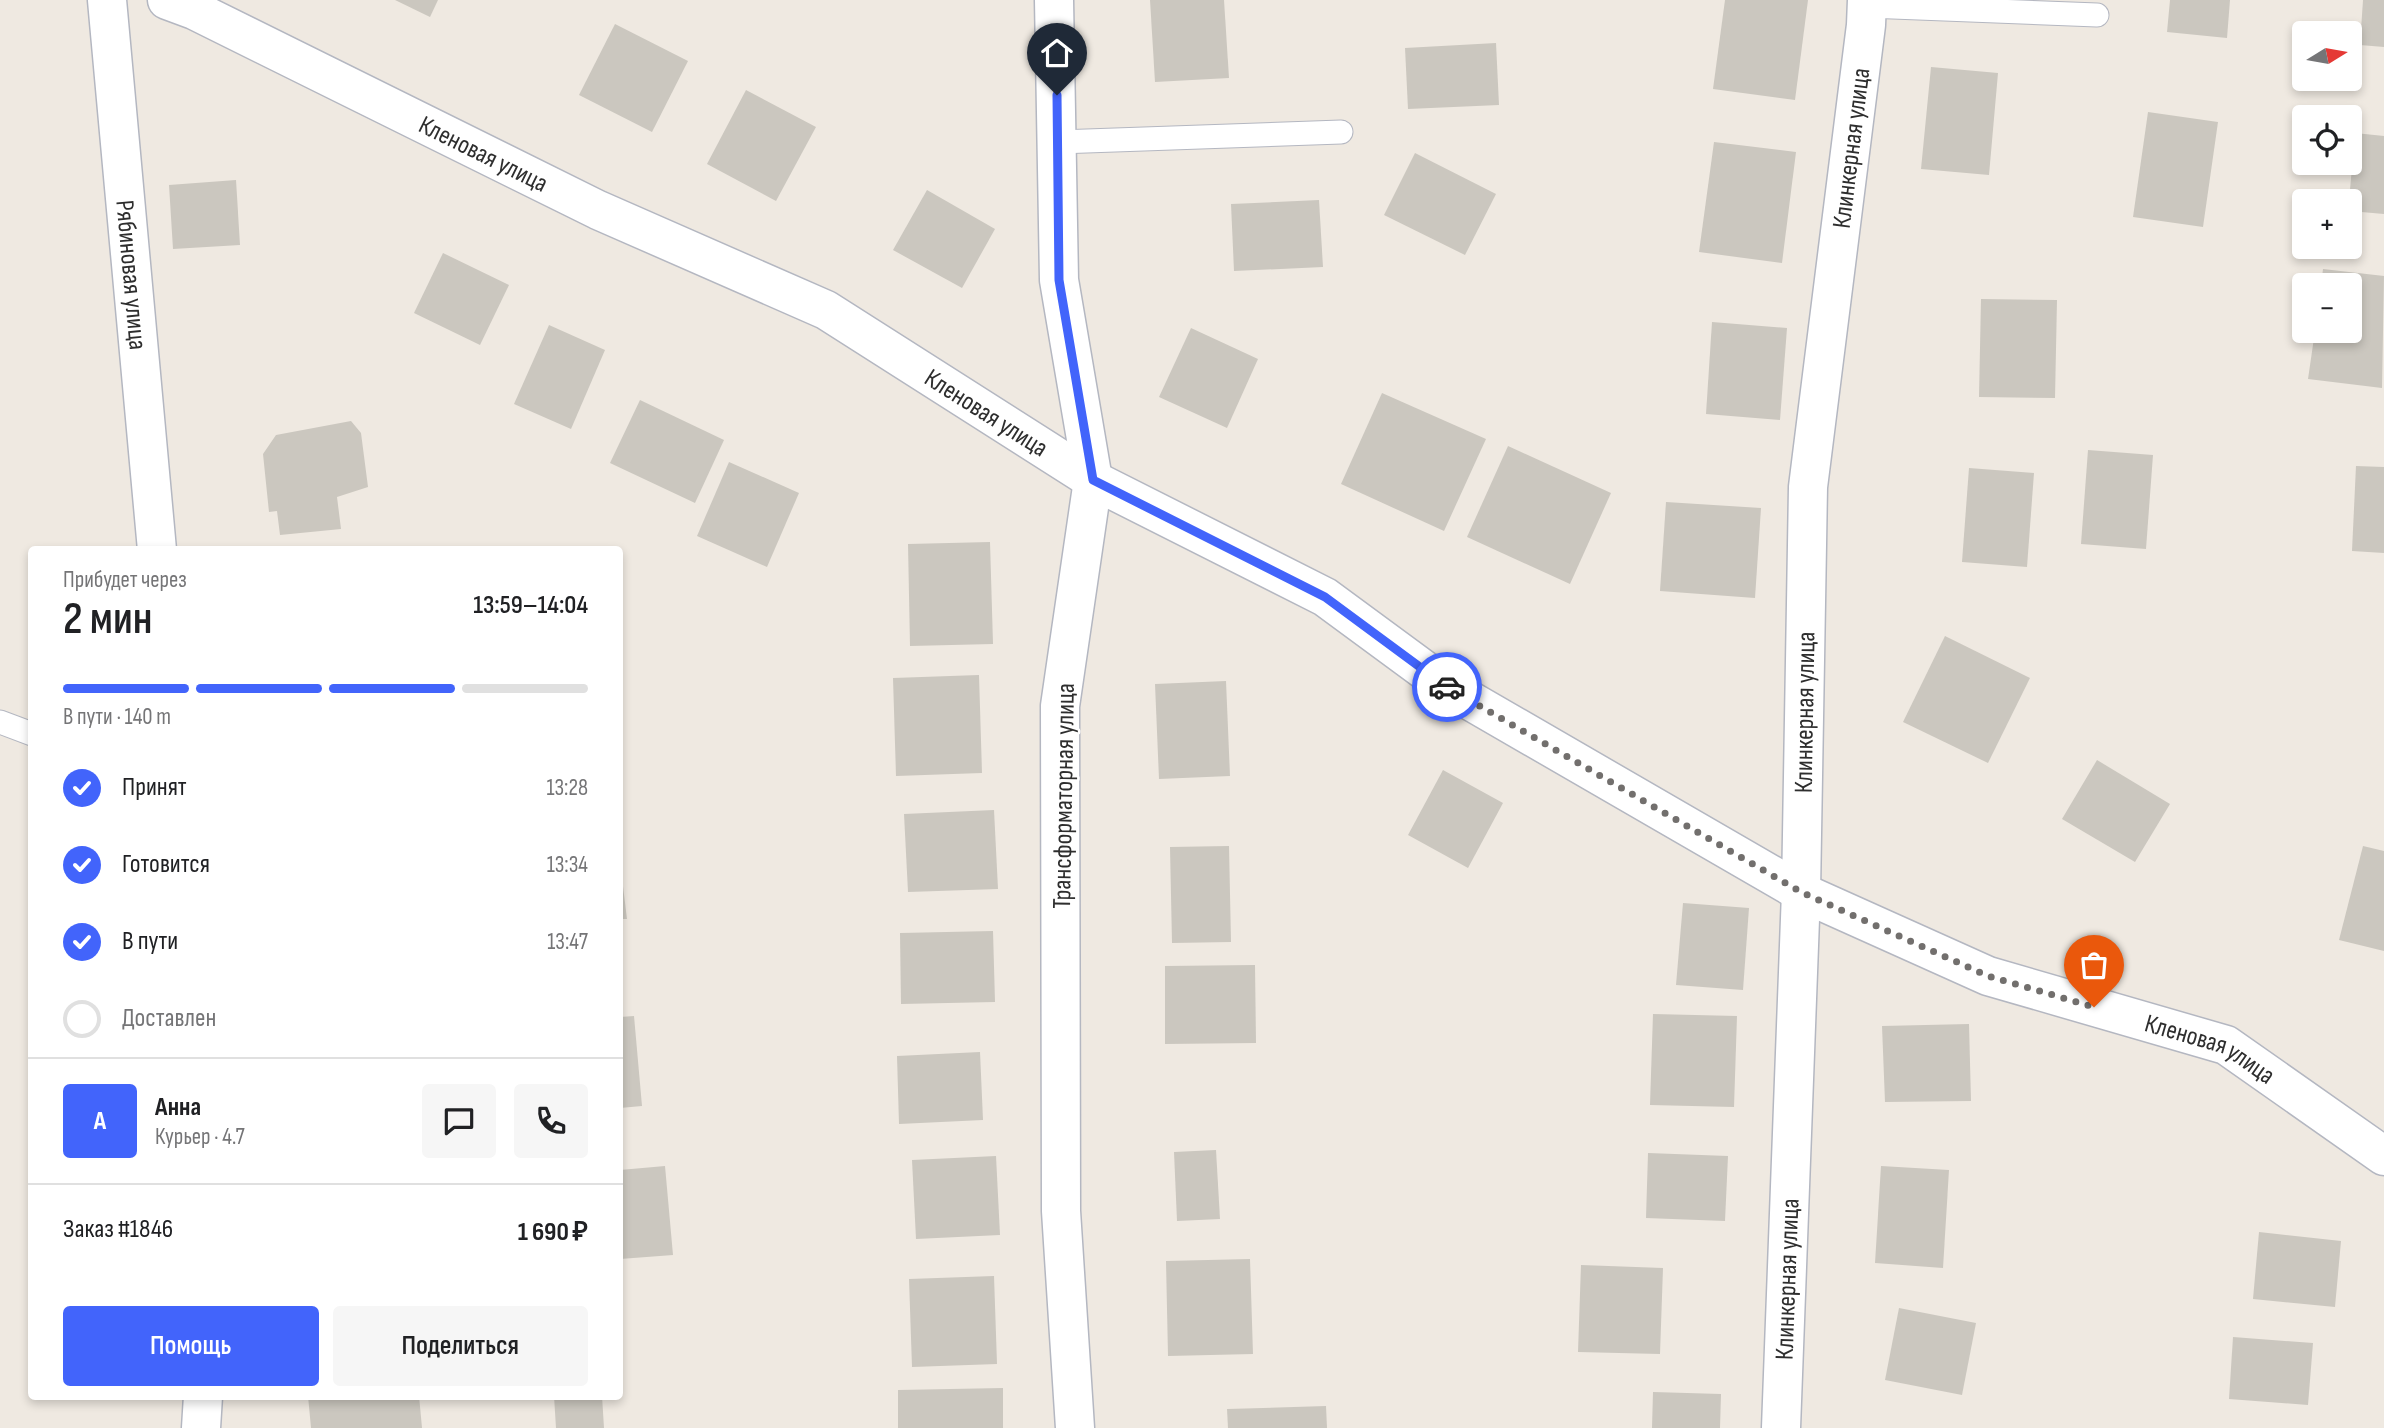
<!DOCTYPE html>
<html lang="ru">
<meta charset="utf-8">
<style>
:root{--surface:#fff;--page:#f6f6f6;--text:#202124;--muted:#757577;--line:#e0e0e0;--accent:#4264fb}
body{margin:0;font-family:"Sofia Sans Condensed",sans-serif;background:var(--page);color:var(--text);height:100vh;display:flex;flex-direction:column;font-size:26px;white-space:nowrap}
*{box-sizing:border-box;margin:0}
p{font-size:23px;color:var(--muted)}
.icon{flex:none;width:38px;height:38px;fill:none;stroke:currentColor;stroke-width:2;stroke-linecap:round;stroke-linejoin:round}
.map{position:relative;flex:1;overflow:hidden}
.sheet{position:absolute;left:28px;top:546px;width:595px;height:854px;display:flex;flex-direction:column;background:var(--surface);border-radius:7px;box-shadow:0 4px 10px #0003}
.sheet>*{flex:none}
.needle{width:46px;rotate:79deg}
.controls{position:absolute;left:2292px;top:21px;display:grid;gap:14px}
.controls a{display:grid;place-items:center;width:70px;height:70px;border-radius:7px;background:var(--surface);box-shadow:0 4px 10px #0003;font-size:35px}
.pin{position:absolute;display:grid;place-items:center;width:60px;height:60px;color:#fff;margin:-72px -30px;border-radius:50% 50% 50% 0;rotate:-45deg;box-shadow:0 0 7px #0007}
.pin .icon{rotate:45deg}
.courier{position:absolute;display:grid;place-items:center;width:70px;height:70px;margin:-35px;border:5px solid #4264fb;border-radius:50%;background:#fff;color:#222;box-shadow:0 2px 9px #0007}
.head em{font-style:normal;font-weight:600}
.head div{display:flex;flex-direction:column-reverse}
.head{display:flex;align-items:center;justify-content:space-between;height:119px;padding:0 35px}
h1{font-size:46px;font-weight:600;line-height:52px}
.bar{display:grid;grid-template-columns:repeat(4,1fr);gap:10px 7px;align-content:center;height:84px;padding:0 35px}
.bar i{height:9px;border-radius:5px;background:var(--line)}
.bar .selected{background:var(--accent)}
.bar p{grid-column:span 4}
.line{display:flex;align-items:center;gap:18px;padding:0 35px;border-top:2px solid var(--line)}
.line div{flex:1}
.round{display:grid;place-items:center;flex:none;width:74px;height:74px;border-radius:7px;background:var(--page)}
ol{padding:0 35px;list-style:none}
li{display:flex;align-items:center;gap:21px;height:77px}
li p{margin-inline-start:auto}
li .icon{padding:7px;border-radius:50%;background:var(--accent);color:#fff;stroke-width:4}
li:last-child{color:var(--muted)}
li i{width:38px;height:38px;border:4px solid var(--line);border-radius:50%}
.button{display:flex;gap:14px;margin-top:auto;padding:14px 35px}
.button a{flex:1;height:80px;border-radius:7px;background:var(--accent);color:#fff;font-size:28px;font-weight:600;line-height:80px;text-align:center}
.button a+a{background:var(--page);color:var(--text)}
.map>svg:first-child{display:block}
</style>
<div class="map">
<svg width="2384" height="1428" viewBox="0 0 2384 1428">
<rect width="100%" height="100%" fill="#efe9e1"/>
<g fill="#cbc7bf">
<path d="M395 0H438L430 17Z"/>
<path d="M1150 0H1224L1229 78 1155 82Z"/>
<path d="M1725 0H1808L1795 100 1713 89Z"/>
<path d="M2170 0H2230L2227 38 2167 32Z"/>
<path d="M2363 0H2384V47L2360 45Z"/>
<path d="M615 24 688 61 652 132 579 95Z"/>
<path d="M1496 43 1499 105 1408 109 1405 48Z"/>
<path d="M1931 67 1998 73 1989 175 1921 169Z"/>
<path d="M746 90 816 127 776 201 707 164Z"/>
<path d="M2148 112 2218 122 2203 227 2133 217Z"/>
<path d="M2355 133 2384 136V214L2350 211 2349 201Z"/>
<path d="M1714 142 1796 152 1782 263 1699 252Z"/>
<path d="M1415 153 1496 194 1465 255 1384 215Z"/>
<path d="M236 180 240 245 173 249 169 185Z"/>
<path d="M927 190 995 229 962 288 893 250Z"/>
<path d="M1319 200 1323 267 1234 271 1231 204Z"/>
<path d="M443 253 509 285 480 345 414 313Z"/>
<path d="M2323 269 2384 276 2382 388 2308 379 2315 331H2350V285H2321Z"/>
<path d="M1981 299 2057 300 2055 398 1979 397Z"/>
<path d="M1712 322 1787 328 1780 420 1706 414Z"/>
<path d="M549 325 605 350 571 429 514 404Z"/>
<path d="M1191 328 1258 359 1227 428 1159 397Z"/>
<path d="M1382 393 1486 439 1444 531 1341 484Z"/>
<path d="M640 400 724 440 695 503 610 463Z"/>
<path d="M351 421 361 433 368 487 337 497 341 529 280 535 277 511 269 512 263 454 276 435Z"/>
<path d="M1508 446 1611 493 1570 584 1467 537Z"/>
<path d="M2088 450 2153 455 2146 549 2081 544Z"/>
<path d="M729 462 799 493 767 567 697 536Z"/>
<path d="M2356 466 2384 467V553L2352 551Z"/>
<path d="M1969 468 2034 473 2027 567 1962 562Z"/>
<path d="M1666 502 1761 508 1755 598 1660 591Z"/>
<path d="M990 542 993 644 910 646 908 544Z"/>
<path d="M1945 636 2030 678 1988 763 1903 722Z"/>
<path d="M979 675 982 773 896 776 893 678Z"/>
<path d="M1226 681 1230 776 1159 779 1155 684Z"/>
<path d="M2097 760 2170 804 2135 862 2062 819Z"/>
<path d="M1443 770 1503 803 1468 868 1408 835Z"/>
<path d="M994 810 998 889 908 892 904 814Z"/>
<path d="M1229 846 1231 942 1172 943 1170 847Z"/>
<path d="M2363 846 2384 851V951L2339 940Z"/>
<path d="M620 870H621L627 919H620Z"/>
<path d="M1683 903 1749 908 1743 990 1676 985Z"/>
<path d="M993 931 995 1002 901 1004 900 933Z"/>
<path d="M1255 965 1256 1043 1165 1044V966Z"/>
<path d="M1653 1014 1737 1016 1734 1107 1650 1105Z"/>
<path d="M634 1016 642 1106 620 1108V1017Z"/>
<path d="M1969 1024 1971 1101 1885 1102 1882 1026Z"/>
<path d="M980 1052 983 1120 899 1124 897 1056Z"/>
<path d="M1216 1150 1220 1219 1177 1221 1174 1152Z"/>
<path d="M1648 1153 1728 1156 1725 1221 1646 1218Z"/>
<path d="M996 1156 1000 1235 916 1239 912 1160Z"/>
<path d="M665 1166 673 1255 620 1259V1170Z"/>
<path d="M1881 1166 1949 1170 1943 1268 1875 1263Z"/>
<path d="M2259 1232 2341 1241 2335 1307 2253 1299Z"/>
<path d="M1250 1259 1253 1354 1168 1356 1166 1261Z"/>
<path d="M1581 1265 1663 1268 1660 1354 1578 1352Z"/>
<path d="M994 1276 997 1364 912 1367 909 1279Z"/>
<path d="M1899 1308 1976 1323 1962 1395 1885 1380Z"/>
<path d="M2233 1337 2313 1343 2308 1405 2229 1399Z"/>
<path d="M1003 1388V1428H898V1390Z"/>
<path d="M1653 1392 1721 1394 1720 1428H1652Z"/>
<path d="M308 1396H419L422 1428H311Z"/>
<path d="M554 1396H602L604 1428H556Z"/>
<path d="M1326 1406 1327 1428H1228L1227 1409Z"/>
</g>
<g fill="none" stroke-linecap="round" stroke-linejoin="round">
<defs>
<g id="lane">
<path d="M1867 6 2097 15"/>
<path d="M1058 142 1341 132"/>
<path d="M0 722 32 734"/>
</g>
<g id="street">
<path id="s1" d="M107 0 157 550"/>
<path id="s2" d="M167 0 194 10 598 210 826 310 1093 480 1325 597 1450 689 1801 892 1988 976 2226 1045 2384 1156"/>
<path d="M1054 0 1059 280 1093 480 1060 706 1061 1211 1075 1428"/>
<path d="M201 1428 203 1396"/>
<path id="s3" d="M1781 1428 1801 892 1808 487 1866 25 1867 0"/>
</g>
</defs>
<use href="#lane" stroke="#b4b7c1" stroke-width="25"/>
<use href="#street" stroke="#b4b7c1" stroke-width="41"/>
<use href="#lane" stroke="#fff" stroke-width="23"/>
<use href="#street" stroke="#fff" stroke-width="38"/>
</g>
<g fill="none" stroke-linecap="round" stroke-linejoin="round">
<path stroke="#726f6d" stroke-width="7" stroke-dasharray="0 12.6" d="M1447 687 1801 892 1988 976 2094 1007"/>
<path stroke="#4264fb" stroke-width="9" d="M1057 95 1059 280 1093 480 1325 597 1447 687"/>
</g>
<g text-anchor="middle" stroke-width="5" stroke-linejoin="round" paint-order="stroke">
<g font-size="26" fill="#2e2e2e" stroke="#fff">
<text dy="9" stroke="none"><textPath href="#s3" startOffset="1283">Клинкерная улица</textPath></text>
<text dy="9" stroke="none"><textPath href="#s2" startOffset="352">Кленовая улица</textPath></text>
<text dy="9" stroke="none"><textPath href="#s1" startOffset="276">Рябиновая улица</textPath></text>
<text dy="9" stroke="none"><textPath href="#s2" startOffset="919">Кленовая улица</textPath></text>
<text dy="9" stroke="none"><textPath href="#s3" startOffset="716">Клинкерная улица</textPath></text>
<text transform="translate(1063 796) rotate(-89)" y="9">Трансформаторная улица</text>
<text dy="9" stroke="none"><textPath href="#s2" startOffset="2305">Кленовая улица</textPath></text>
<text dy="9" stroke="none"><textPath href="#s3" startOffset="149">Клинкерная улица</textPath></text>
</g>
</g>
</svg>
<div class="controls">
<a><svg class="needle" viewBox="-14 -14 28 28"><path d="M0-13l5 13h-10z" fill="#e53935"/><path d="M0 13l5-13h-10z" fill="#757577"/></svg></a>
<a><svg class="icon" aria-label="locate" viewBox="0 0 24 24"><circle cx="12" cy="12" r="6"/><path d="M12 2v4M12 18v4M2 12h4M18 12h4"/></svg></a>
<a>+</a>
<a>−</a>
</div>
<div class="pin" style="left:2094px;top:1007px;background:#ea580c"><svg class="icon" aria-label="bag" viewBox="0 0 24 24"><path d="M5 8h14l-1 12H6zM9 8a3 3 0 0 1 6 0"/></svg></div>
<div class="pin" style="left:1057px;top:95px;background:#1f2937"><svg class="icon" aria-label="home" viewBox="0 0 24 24"><path d="M3 11l9-7 9 7M6 9v11h12V9"/></svg></div>
<div class="courier" style="left:1447px;top:687px"><svg class="icon" aria-label="car" viewBox="0 0 24 24"><path d="M5 17H2v-5l4-1 3-4h7l3 4 3 1v5h-3M9 17h6M6 11h13"/><circle cx="7" cy="17" r="2"/><circle cx="17" cy="17" r="2"/></svg></div>
<section class="sheet">
<div class="head"><div><h1>2 мин</h1><p>Прибудет через</p></div><em>13:59–14:04</em></div>
<div class="bar"><i class="selected"></i><i class="selected"></i><i class="selected"></i><i></i><p>В пути · 140 m</p></div>
<ol>
<li><svg class="icon" aria-label="check" viewBox="0 0 24 24"><path d="M5 12l5 5 9-10"/></svg>Принят<p>13:28</p></li>
<li><svg class="icon" aria-label="check" viewBox="0 0 24 24"><path d="M5 12l5 5 9-10"/></svg>Готовится<p>13:34</p></li>
<li><svg class="icon" aria-label="check" viewBox="0 0 24 24"><path d="M5 12l5 5 9-10"/></svg>В пути<p>13:47</p></li>
<li><i></i>Доставлен</li>
</ol>
<div class="line" style="height:126px"><b class="round" style="background:var(--accent);color:#fff">А</b><div><b>Анна</b><p>Курьер · 4.7</p></div><a class="round"><svg class="icon" aria-label="chat" viewBox="0 0 24 24"><path d="M4 5h16v11H9l-5 4z"/></svg></a><a class="round"><svg class="icon" aria-label="phone" viewBox="0 0 24 24"><path d="M5 4h4l2 5-3 2q2 4 5 5l2-3 5 2v4C11 20 4 13 5 4z"/></svg></a></div>
<div class="line" style="height:91px"><div>Заказ #1846</div><b>1 690 ₽</b></div>
<div class="button"><a>Помощь</a><a>Поделиться</a></div>
</section>
</div>
